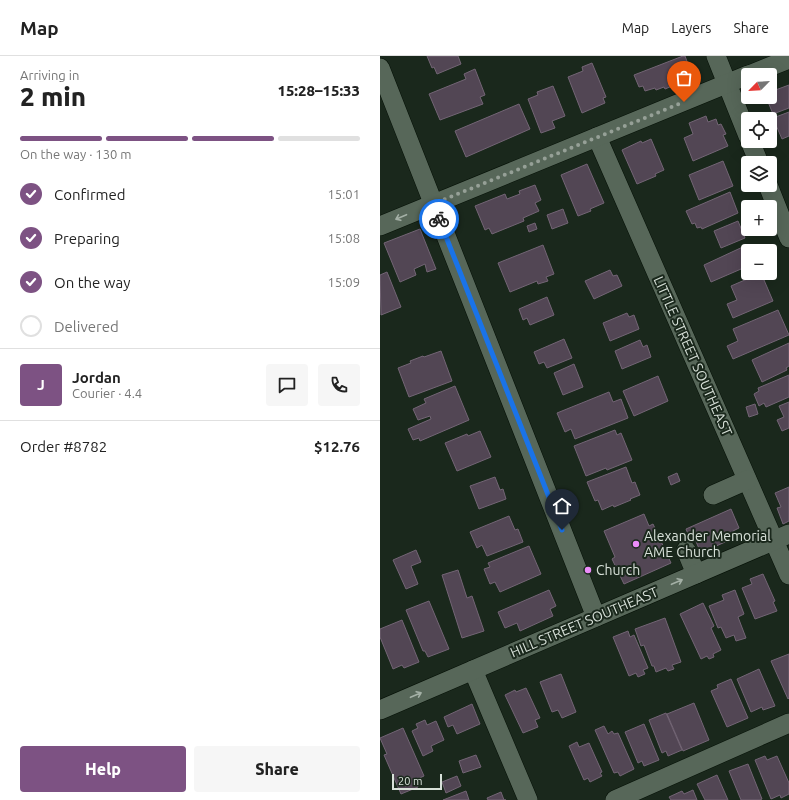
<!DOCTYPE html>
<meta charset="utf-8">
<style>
:root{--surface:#fff;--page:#f6f6f6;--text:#222;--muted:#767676;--line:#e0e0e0;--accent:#7d5283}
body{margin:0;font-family:Ubuntu,sans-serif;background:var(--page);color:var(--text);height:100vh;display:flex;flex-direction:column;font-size:15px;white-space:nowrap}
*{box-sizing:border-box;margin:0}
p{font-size:13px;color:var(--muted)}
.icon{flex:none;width:22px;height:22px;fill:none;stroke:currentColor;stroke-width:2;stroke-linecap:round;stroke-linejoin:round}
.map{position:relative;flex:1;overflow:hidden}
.drawer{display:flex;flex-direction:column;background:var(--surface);width:380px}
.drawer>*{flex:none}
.needle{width:26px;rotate:246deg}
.tools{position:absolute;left:361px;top:12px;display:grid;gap:8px}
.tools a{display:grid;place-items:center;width:36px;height:36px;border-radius:4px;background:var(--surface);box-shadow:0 4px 16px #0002;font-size:20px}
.scale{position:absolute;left:12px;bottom:10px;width:50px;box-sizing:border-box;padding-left:4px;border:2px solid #d8e1d9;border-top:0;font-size:11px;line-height:14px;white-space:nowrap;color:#d8e1d9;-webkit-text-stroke:3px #1a281c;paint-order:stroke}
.pin{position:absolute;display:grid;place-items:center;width:34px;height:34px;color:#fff;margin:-41px -17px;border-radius:50% 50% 50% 0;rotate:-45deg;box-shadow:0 0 4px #0007}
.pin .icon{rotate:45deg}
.courier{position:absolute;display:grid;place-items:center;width:40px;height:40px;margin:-20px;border:3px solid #1a73e8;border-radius:50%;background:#fff;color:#222;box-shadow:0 1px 5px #0007}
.head em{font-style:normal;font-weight:800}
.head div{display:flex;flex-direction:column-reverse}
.head{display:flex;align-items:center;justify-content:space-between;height:68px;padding:0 20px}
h1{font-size:26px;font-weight:800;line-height:30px}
.bar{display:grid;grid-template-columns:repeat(4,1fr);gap:6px 4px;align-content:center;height:48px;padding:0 20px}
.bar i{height:5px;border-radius:3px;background:var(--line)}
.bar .selected{background:var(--accent)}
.bar p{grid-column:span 4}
.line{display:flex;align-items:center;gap:10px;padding:0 20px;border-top:1px solid var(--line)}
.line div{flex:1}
.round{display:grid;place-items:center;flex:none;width:42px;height:42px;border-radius:4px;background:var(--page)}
ol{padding:0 20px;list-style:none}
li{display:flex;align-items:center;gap:12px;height:44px}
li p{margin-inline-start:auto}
li .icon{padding:4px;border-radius:50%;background:var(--accent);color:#fff;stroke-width:4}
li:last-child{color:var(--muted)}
li i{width:22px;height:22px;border:2px solid var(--line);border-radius:50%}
.button{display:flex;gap:8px;margin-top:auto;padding:8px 20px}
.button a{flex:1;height:46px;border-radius:4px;background:var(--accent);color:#fff;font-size:16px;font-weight:800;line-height:46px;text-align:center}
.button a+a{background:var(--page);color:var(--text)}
header{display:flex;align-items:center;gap:24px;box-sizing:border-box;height:56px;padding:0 20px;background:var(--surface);border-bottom:1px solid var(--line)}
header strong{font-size:19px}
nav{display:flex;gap:22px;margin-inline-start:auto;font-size:14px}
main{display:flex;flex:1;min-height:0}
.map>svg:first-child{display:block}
</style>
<header>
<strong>Map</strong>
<nav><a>Map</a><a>Layers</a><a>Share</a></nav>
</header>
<main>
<section class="drawer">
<div class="head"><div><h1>2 min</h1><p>Arriving in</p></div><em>15:28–15:33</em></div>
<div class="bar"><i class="selected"></i><i class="selected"></i><i class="selected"></i><i></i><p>On the way · 130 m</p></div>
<ol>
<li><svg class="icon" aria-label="check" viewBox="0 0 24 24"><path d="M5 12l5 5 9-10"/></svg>Confirmed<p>15:01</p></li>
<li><svg class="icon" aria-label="check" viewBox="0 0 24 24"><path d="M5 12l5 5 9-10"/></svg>Preparing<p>15:08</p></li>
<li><svg class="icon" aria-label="check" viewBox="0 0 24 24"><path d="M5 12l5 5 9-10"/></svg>On the way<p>15:09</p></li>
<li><i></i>Delivered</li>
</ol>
<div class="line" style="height:72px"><b class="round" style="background:var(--accent);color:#fff">J</b><div><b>Jordan</b><p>Courier · 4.4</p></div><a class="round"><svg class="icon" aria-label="chat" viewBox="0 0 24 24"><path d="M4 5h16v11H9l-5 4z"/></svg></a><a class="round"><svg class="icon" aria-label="phone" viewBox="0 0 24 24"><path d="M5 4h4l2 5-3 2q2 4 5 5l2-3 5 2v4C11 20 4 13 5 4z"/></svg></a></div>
<div class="line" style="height:52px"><div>Order #8782</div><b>$12.76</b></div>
<div class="button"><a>Help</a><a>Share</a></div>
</section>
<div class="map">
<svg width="409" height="744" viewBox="0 0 409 744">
<rect width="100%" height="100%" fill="#1a281c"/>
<g fill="#524654" stroke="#736575">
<path d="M47 0H78L81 8 57 18 54 11 52 12Z"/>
<path d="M303 0H305L312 19 296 25 297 28 285 33 284 31 276 34 275 32 265 35 263 30 259 31 254 19Z"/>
<path d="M212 7 226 41 223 42 225 47 202 57 188 21 203 15 202 11Z"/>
<path d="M95 13 105 39 100 41 103 48 60 64 49 38 86 23 84 18Z"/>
<path d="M409 29V52L393 58 386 41H390V36Z"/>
<path d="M173 30 185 60 172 65 175 72 161 77 148 43 158 39 157 36Z"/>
<path d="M139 48 150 73 86 101 75 75Z"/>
<path d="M409 56V80L402 83 393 62Z"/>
<path d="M326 60 328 66 336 63 338 69 341 68 346 78 343 79 348 90 313 105 304 82 313 78 309 67Z"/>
<path d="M271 83 284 114 275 118 276 120 257 128 242 94 261 85 262 87Z"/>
<path d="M343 105 353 130 319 144 309 119Z"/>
<path d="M207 108 224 147 210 153 211 155 198 160 181 119Z"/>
<path d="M155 129 161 144 155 147 159 155 143 162 144 165 112 178 109 172 105 174 95 150 125 138 127 143 140 138 139 135Z"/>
<path d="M350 136 358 157 322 173 321 171 317 172 315 167 312 168 306 155Z"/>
<path d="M183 153 188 167 172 173 167 159Z"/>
<path d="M358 165 365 182 341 192 334 175Z"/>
<path d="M155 167 157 173 149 176 147 170Z"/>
<path d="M40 173 56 213 47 216 45 208 34 213 36 219 20 226 4 187Z"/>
<path d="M163 189 174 218 166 221 168 225 158 228 157 225 130 236 118 207Z"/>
<path d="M367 189 370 195H368V210L331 226 324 209Z"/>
<path d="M230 214 233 220 237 219 242 230 214 243 205 225Z"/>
<path d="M7 216 21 251 1 259 0 219Z"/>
<path d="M381 217 393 245 353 262 347 248 357 244 351 230Z"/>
<path d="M167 241 174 259 150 269 147 262 143 264 139 253Z"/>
<path d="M398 254 409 279 353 303 347 290 358 285 353 273Z"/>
<path d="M247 257 249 261 254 259 259 273 230 285 223 267Z"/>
<path d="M184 283 192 302 167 312 164 306 159 308 154 296Z"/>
<path d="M260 284 263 291 267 289 271 301 242 313 235 295Z"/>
<path d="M409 287V310L406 312 407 314 382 326 372 304Z"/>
<path d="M61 295 72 325 29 341 18 312 31 307 30 305 43 300 44 301Z"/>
<path d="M194 308 203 331 183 339 174 317Z"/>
<path d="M409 319V341L386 351 384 347 379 350 374 338 379 335 378 332Z"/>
<path d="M278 320 288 345 254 360 243 335Z"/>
<path d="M75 330 89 364 40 385 39 382 33 384 28 373 51 363 50 360 38 364 33 353 46 347 44 343Z"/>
<path d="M229 336 233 346 241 343 248 362 195 383 191 373 185 376 177 357Z"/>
<path d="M409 346V372L402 375 397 364 404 361 399 350Z"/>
<path d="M375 348 378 358 369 361 366 351Z"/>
<path d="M235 374 237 379 241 377 252 404 227 414 226 412 206 420 194 390Z"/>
<path d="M100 375 111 401 77 415 65 387 87 378 88 380Z"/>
<path d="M246 411 252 427 255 426 260 439 250 443 251 444 234 451 233 449 222 454 218 444 215 445 207 426Z"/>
<path d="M297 417 300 425 291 429 288 421Z"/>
<path d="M115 421 120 434 123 433 126 443 99 453 90 430Z"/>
<path d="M409 431V465L403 468 397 452 401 451 395 437Z"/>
<path d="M351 453 359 472 353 475 356 481 321 497 314 481 310 483 306 473Z"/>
<path d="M264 458 269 470 273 468 291 507 244 528 232 503 235 501 224 475Z"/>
<path d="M129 460 135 474 138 473 143 486 107 500 102 489 97 492 90 476Z"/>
<path d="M149 490 161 518 120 536 115 526 110 528 104 513 110 511 108 507Z"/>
<path d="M36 494 41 506 31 510 38 528 26 533 13 504Z"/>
<path d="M78 514 87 542 92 540 104 575 82 582 62 519Z"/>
<path d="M383 518 395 545 393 546 397 555 375 563 362 532 372 528 370 523Z"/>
<path d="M169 534 176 550 170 553 173 560 140 575 137 567 125 572 118 556Z"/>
<path d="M355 534 364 558 358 561 366 582 356 585 354 579 346 582 341 571 338 572 329 550 344 544 342 539Z"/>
<path d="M49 545 69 593 48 601 45 595H43L26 554Z"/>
<path d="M323 547 334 570 331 572 341 594 333 598 334 601 329 603 327 600 321 603 300 558Z"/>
<path d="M285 562 301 606 292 609 294 613 288 615 286 612 276 616 274 610H272L264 589 261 590 255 573Z"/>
<path d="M22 564 39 606 24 612 22 609 13 613 0 581V573Z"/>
<path d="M248 575 250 581 254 579 268 612 263 614 265 618 258 621 256 617 249 620 233 581Z"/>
<path d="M409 598V642L408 643 391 605Z"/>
<path d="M379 613 395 650 383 654 382 651 371 656 357 623Z"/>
<path d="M181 618 196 656 182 662 178 654 172 656 160 626Z"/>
<path d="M351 623 368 662 347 671 331 635 338 632 337 629Z"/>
<path d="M146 632 160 662 155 664 158 671 143 677 125 639 135 634 136 636Z"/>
<path d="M314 647 329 684 303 695 287 658Z"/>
<path d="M92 648 100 668 77 678 73 669 68 671 64 661Z"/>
<path d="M286 657 302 694 288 700 286 695 282 697 269 664Z"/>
<path d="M45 664 47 669 56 665 64 684 51 690 53 695 43 700 32 675 38 672 36 668Z"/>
<path d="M264 668 279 704 264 710 262 705 258 707 245 676Z"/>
<path d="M224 670 228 678 232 675 234 678 238 677 254 713 240 720 238 716 234 717 215 674Z"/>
<path d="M23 672 44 720 35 724 38 731 21 738 4 699 7 698 0 682Z"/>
<path d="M197 686 199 691 209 687 222 716 220 717 222 720 210 726 208 722 204 724 189 690Z"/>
<path d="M96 699 101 711 83 717 79 705Z"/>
<path d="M385 700 387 704 397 700 409 727V738L401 742 400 739 391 743 375 704Z"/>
<path d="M368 708 382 743 380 744H361L349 715Z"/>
<path d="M337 719 348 744H325L317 728Z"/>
<path d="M77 720 81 730 66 737 62 726Z"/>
<path d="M313 734 317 744H291L289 741 302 735 304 738Z"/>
<path d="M86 735 89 744H63Z"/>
<path d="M121 736 124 744H126H108L107 742Z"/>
</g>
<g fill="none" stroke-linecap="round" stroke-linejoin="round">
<defs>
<g id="minor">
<path d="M336 0 368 80"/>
<path d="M0 12 216 561"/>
<path d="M369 19 409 3"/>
<path d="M217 81 409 519"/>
<path d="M370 85 379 107"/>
<path d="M388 129 409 182"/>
<path d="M0 170 368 19"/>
<path d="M333 439 367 424"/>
<path d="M306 494 316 518"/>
<path d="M93 614 148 744"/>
<path d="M0 654 409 478"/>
<path d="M235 744 409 667"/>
</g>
</defs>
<use href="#minor" stroke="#051006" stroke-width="20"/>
<use href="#minor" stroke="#576759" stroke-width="19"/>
</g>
<defs><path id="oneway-shaft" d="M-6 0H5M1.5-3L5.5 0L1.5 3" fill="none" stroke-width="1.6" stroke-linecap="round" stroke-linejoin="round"/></defs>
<g stroke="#a4b0a6">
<use href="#oneway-shaft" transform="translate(21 161) rotate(157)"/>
<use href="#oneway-shaft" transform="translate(297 526) rotate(-23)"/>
<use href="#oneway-shaft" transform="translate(36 639) rotate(-23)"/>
</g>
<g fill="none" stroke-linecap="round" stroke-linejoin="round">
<path stroke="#96a097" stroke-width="4" stroke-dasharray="0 7.2" d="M59 163 53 148 304 46"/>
<path stroke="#1a73e8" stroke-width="5" d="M59 163 182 474"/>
</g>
<g fill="#ec8cfa" stroke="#1a281c" stroke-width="1.5">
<circle cx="256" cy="488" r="4"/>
<circle cx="208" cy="514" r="4"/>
</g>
<g text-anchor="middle" stroke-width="4" stroke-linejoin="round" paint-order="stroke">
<g font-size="14" fill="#d8e1d9" stroke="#1a281c">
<text transform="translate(313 300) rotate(66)" y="5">LITTLE STREET SOUTHEAST</text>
<text transform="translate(204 566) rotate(-23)" y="5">HILL STREET SOUTHEAST</text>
</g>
<g font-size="14" fill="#d8e1d9" stroke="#1a281c" text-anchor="start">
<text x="264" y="485">Alexander Memorial<tspan x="264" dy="16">AME Church</tspan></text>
<text x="216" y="519">Church</text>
</g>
</g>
</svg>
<div class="tools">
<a><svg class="needle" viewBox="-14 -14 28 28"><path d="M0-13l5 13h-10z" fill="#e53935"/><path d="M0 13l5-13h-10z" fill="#767676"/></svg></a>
<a><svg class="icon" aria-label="locate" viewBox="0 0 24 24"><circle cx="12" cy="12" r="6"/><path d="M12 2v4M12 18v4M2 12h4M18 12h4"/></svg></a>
<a><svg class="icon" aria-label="layers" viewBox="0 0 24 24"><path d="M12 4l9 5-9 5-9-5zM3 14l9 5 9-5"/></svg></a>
<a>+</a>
<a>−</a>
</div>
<div class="scale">20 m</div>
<div class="pin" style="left:304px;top:46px;background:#ea580c"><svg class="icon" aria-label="bag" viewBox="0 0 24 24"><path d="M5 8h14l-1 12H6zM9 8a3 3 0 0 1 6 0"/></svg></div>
<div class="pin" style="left:182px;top:474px;background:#1f2937"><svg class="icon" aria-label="home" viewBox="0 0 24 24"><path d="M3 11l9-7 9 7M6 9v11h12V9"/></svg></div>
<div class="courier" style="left:59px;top:163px"><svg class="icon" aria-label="bike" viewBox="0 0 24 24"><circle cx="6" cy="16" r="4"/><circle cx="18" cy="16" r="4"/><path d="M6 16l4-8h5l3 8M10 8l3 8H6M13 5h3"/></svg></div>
</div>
</main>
